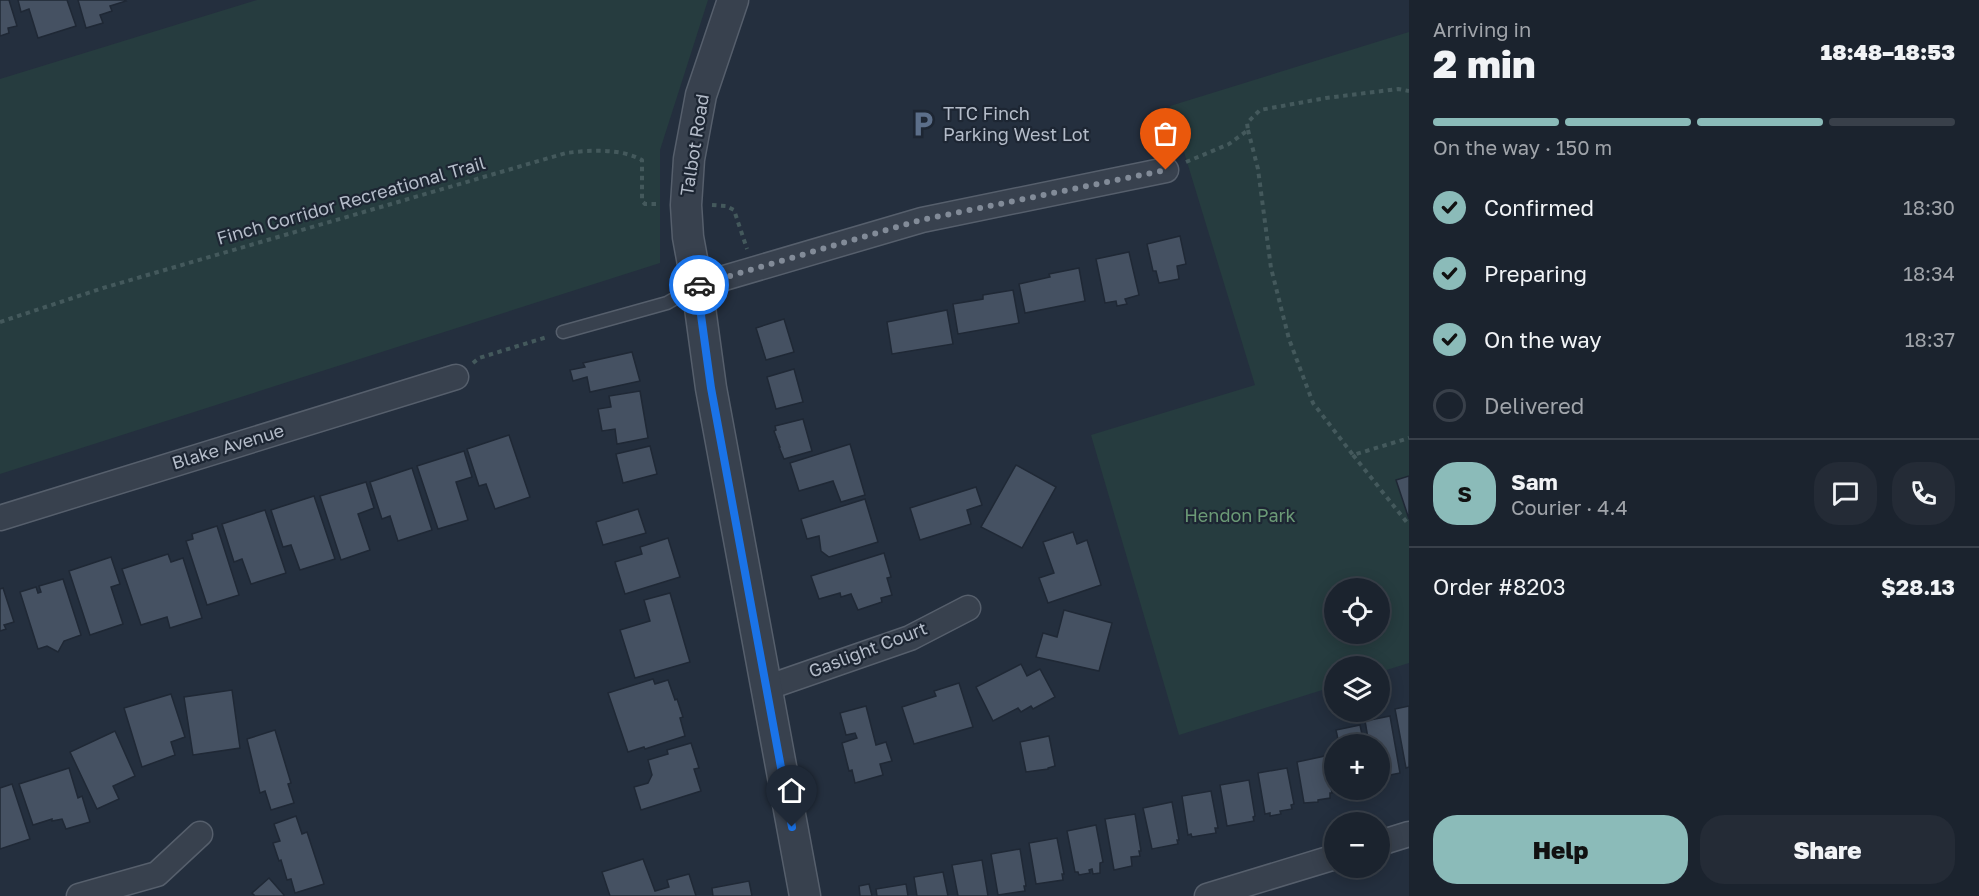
<!DOCTYPE html>
<meta charset="utf-8">
<style>
:root{--surface:#1b232e;--page:#242b36;--text:#f1f3f6;--muted:#a0a4aa;--line:#39404a;--accent:#8bbbb9}
body{margin:0;font-family:"Golos Text",sans-serif;background:var(--page);color:var(--text);height:100vh;display:flex;flex-direction:column;font-size:22px;white-space:nowrap}
*{box-sizing:border-box;margin:0}
p{font-size:20px;color:var(--muted)}
.icon{flex:none;width:33px;height:33px;fill:none;stroke:currentColor;stroke-width:2;stroke-linecap:round;stroke-linejoin:round}
.map{position:relative;flex:1;overflow:hidden}
.drawer{display:flex;flex-direction:column;background:var(--surface);width:570px}
.drawer>*{flex:none}
.buttons{position:absolute;left:1324px;top:578px;display:grid;gap:12px}
.buttons a{display:grid;place-items:center;width:66px;height:66px;border-radius:50%;background:var(--surface);box-shadow:0 3px 15px #0003,0 0 0 2px var(--line);font-size:30px}
.pin{position:absolute;display:grid;place-items:center;width:51px;height:51px;color:#fff;margin:-62px -26px;border-radius:50% 50% 50% 0;rotate:-45deg;box-shadow:0 0 6px #0007}
.pin .icon{rotate:45deg}
.courier{position:absolute;display:grid;place-items:center;width:60px;height:60px;margin:-30px;border:4px solid #1a73e8;border-radius:50%;background:#fff;color:#222;box-shadow:0 2px 8px #0007}
.overview em{font-style:normal;font-weight:800}
.overview div{display:flex;flex-direction:column-reverse}
.overview{display:flex;align-items:center;justify-content:space-between;height:102px;padding:0 24px}
h1{font-size:39px;font-weight:800;line-height:45px}
.bar{display:grid;grid-template-columns:repeat(4,1fr);gap:9px 6px;align-content:center;height:72px;padding:0 24px}
.bar i{height:8px;border-radius:4px;background:var(--line)}
.bar .current{background:var(--accent)}
.bar p{grid-column:span 4}
.line{display:flex;align-items:center;gap:15px;padding:0 24px;border-top:2px solid var(--line)}
.line div{flex:1}
.round{display:grid;place-items:center;flex:none;width:63px;height:63px;border-radius:24px;background:var(--page)}
ol{padding:0 24px;list-style:none}
li{display:flex;align-items:center;gap:18px;height:66px}
li p{margin-inline-start:auto}
li .icon{padding:6px;border-radius:50%;background:var(--accent);color:#111;stroke-width:4}
li:last-child{color:var(--muted)}
li i{width:33px;height:33px;border:3px solid var(--line);border-radius:50%}
.primary-button{display:flex;gap:12px;margin-top:auto;padding:12px 24px}
.primary-button a{flex:1;height:69px;border-radius:24px;background:var(--accent);color:#111;font-size:24px;font-weight:800;line-height:69px;text-align:center}
.primary-button a+a{background:var(--page);color:var(--text)}
main{display:flex;flex:1;min-height:0}
.map>svg:first-child{display:block}
</style>
<main>
<div class="map">
<svg width="1409" height="896" viewBox="0 0 1409 896">
<rect width="100%" height="100%" fill="#242f3e"/>
<g fill="#263c3f" fill-rule="evenodd">
<path d="M257 0H708L660 150V263L0 474V79Z"/>
<path d="M1409 32V663L1380 672V666H1335V686L1179 735 1091 435 1255 385 1170 106ZM1335 588H1380V633H1335Z"/>
</g>
<g fill="#455162" stroke="#1f2835" stroke-width="1.5">
<path d="M0 0H9L17 26 8 28 9 33 0 36Z"/>
<path d="M18 0H67L76 26 38 38 29 9 21 12Z"/>
<path d="M78 0H125L126 1 110 6 112 11 100 15 103 23 86 28Z"/>
<path d="M1180 236 1186 264 1177 266 1179 279 1159 283 1156 271H1153L1147 244Z"/>
<path d="M1129 252 1139 295 1125 299 1127 304 1117 306 1116 301 1105 303 1096 259Z"/>
<path d="M1079 268 1085 301 1025 313 1019 284 1050 277 1049 274Z"/>
<path d="M1013 290 1019 323 958 334 953 304 983 299V295Z"/>
<path d="M947 310 953 344 892 354 887 322Z"/>
<path d="M784 319 794 352 766 360 756 328Z"/>
<path d="M632 352 640 381 590 392 587 377 573 381 570 370 585 367 583 363Z"/>
<path d="M794 369 803 402 776 409 767 377Z"/>
<path d="M640 391 648 438 617 444 615 429 602 431 598 409 611 407 609 396Z"/>
<path d="M803 419 812 451 784 459 779 447H780L774 431 776 430 775 426Z"/>
<path d="M509 435 530 497 495 509 486 484 479 486 467 449Z"/>
<path d="M850 444 865 495 841 502 833 481 799 491 790 463Z"/>
<path d="M650 446 657 474 623 483 616 454Z"/>
<path d="M464 451 472 477 456 482 468 520 438 529 417 466Z"/>
<path d="M1016 465 1056 487 1022 548 981 527Z"/>
<path d="M412 468 432 530 398 541 390 516 382 519 370 482Z"/>
<path d="M1409 476V519L1396 480Z"/>
<path d="M366 482 374 508 358 514 370 550 341 560 320 496Z"/>
<path d="M976 487 982 505 967 510 971 524 920 540 910 508Z"/>
<path d="M314 496 335 559 300 570 291 545 283 547 271 510Z"/>
<path d="M865 499 878 542 829 557 821 551 819 536 807 539 801 519Z"/>
<path d="M638 509 646 533 603 545 596 522Z"/>
<path d="M265 510 286 573 251 584 242 559 234 562 222 524Z"/>
<path d="M217 526 239 595 207 605 186 541 193 539 192 534Z"/>
<path d="M1073 532 1077 544 1087 540 1101 585 1048 603 1039 578 1054 573 1043 542Z"/>
<path d="M668 538 680 577 625 594 615 562 642 554 640 547Z"/>
<path d="M884 553 891 577 887 578 892 595 881 598 882 602 858 610 851 594 841 597 840 593 819 599 811 576Z"/>
<path d="M168 554 171 562 183 558 202 618 170 628 167 617 141 625 122 569Z"/>
<path d="M111 557 120 584 111 587 123 624 90 635 69 571Z"/>
<path d="M63 579 81 635 64 641 58 652 47 646 38 649 20 592 36 587 38 593 41 592 39 586Z"/>
<path d="M3 588 14 622 4 625 6 629 0 631V589Z"/>
<path d="M670 593 690 662 635 678 620 630 650 621 644 600Z"/>
<path d="M1064 610 1112 623 1099 671 1036 657 1043 633 1057 637Z"/>
<path d="M1021 664 1027 676 1040 669 1055 697 1033 709 1031 706 1021 712 1018 708 993 721 976 687Z"/>
<path d="M653 679 655 684 668 680 675 700 677 699 683 717 680 718 685 736 645 749 644 747 628 752 608 693Z"/>
<path d="M959 683 973 727 914 744 902 707 936 696 934 691Z"/>
<path d="M232 690 240 748 193 755 184 697Z"/>
<path d="M171 694 185 737 171 742 175 755 142 767 124 708Z"/>
<path d="M866 706 876 745 886 742 892 761 880 764 883 775 855 783 852 770 849 771 842 743 857 738 855 733 846 735 840 713Z"/>
<path d="M1409 706V767L1406 768 1395 709Z"/>
<path d="M1390 716 1400 773 1380 777V744H1369L1365 721Z"/>
<path d="M1360 725 1364 744H1339L1336 730Z"/>
<path d="M275 730 291 783 288 784 294 803 271 810 265 791 260 793 247 739Z"/>
<path d="M115 731 135 776 113 786 119 799 97 809 70 752Z"/>
<path d="M1049 736 1055 766 1048 768V769L1026 772 1020 742Z"/>
<path d="M691 743 699 768 694 769 701 791 641 810 634 787 648 783 652 775 648 760 668 754 667 750Z"/>
<path d="M1325 756 1332 793H1330V798L1318 800V802L1304 803 1297 762Z"/>
<path d="M69 768 78 798 82 796 90 822 66 829 62 819 52 821V819L33 825 19 784Z"/>
<path d="M1287 768 1294 804 1291 805 1292 809 1280 811 1281 814 1270 816V813L1265 814 1258 773Z"/>
<path d="M1249 780 1255 816 1253 817 1254 821 1227 826 1220 785Z"/>
<path d="M12 784 30 839 0 849V788Z"/>
<path d="M1211 791 1218 828H1215L1216 833 1192 837 1191 834 1188 835 1182 796Z"/>
<path d="M1172 802 1179 840H1177L1178 844 1152 849 1143 808Z"/>
<path d="M1135 814 1141 851H1139L1140 856 1131 857 1132 866 1114 870 1105 819Z"/>
<path d="M296 816 302 834 307 832 324 884 295 893 291 879 287 880 281 860 279 861 273 843 280 841 274 824Z"/>
<path d="M1096 825 1103 862 1100 863V873L1093 874 1092 869 1089 870 1090 873 1079 875 1078 872H1075L1067 831Z"/>
<path d="M1057 838 1064 874H1062L1063 880 1036 884 1029 843Z"/>
<path d="M1020 849 1026 886H1024L1025 891 998 895 991 854Z"/>
<path d="M643 859 655 891 669 887 667 880 689 874 696 896H610L602 872Z"/>
<path d="M982 860 988 896H958L952 865Z"/>
<path d="M943 872 948 896H917L914 877Z"/>
<path d="M269 878 284 895V896H255L252 893Z"/>
<path d="M749 881 752 896H713L712 888Z"/>
<path d="M869 884 872 896H860L859 886Z"/>
<path d="M906 884 908 896H877L876 889Z"/>
</g>
<g fill="none" stroke-linecap="round" stroke-linejoin="round">
<defs>
<path id="service" d="M563 332 667 303 697 286"/>
<g id="minor">
<path d="M697 286 922 220 1166 170"/>
<path d="M0 518 456 377"/>
<path d="M766 688 910 638 968 608"/>
<path d="M1380 843 1409 834"/>
<path d="M79 896 157 874 200 834"/>
<path d="M1207 896 1335 857"/>
</g>
<path id="tertiary" d="M733 0 701 95 689 159 686 205 688 237 697 286 711 388 805 896"/>
</defs>
<use href="#service" stroke="#565f6c" stroke-width="15"/>
<use href="#minor" stroke="#565f6c" stroke-width="27"/>
<use href="#tertiary" stroke="#565f6c" stroke-width="33"/>
<g stroke="#44595c" stroke-width="4" stroke-dasharray="4.5 4.5" stroke-linecap="butt">
<path d="M1248 130 1258 169 1271 268 1289 339 1313 403 1353 455 1409 438"/>
<path d="M1186 162 1229 144 1248 130 1247 123 1260 110 1326 98 1398 89 1409 91"/>
<path d="M712 205 726 206 734 210 747 249"/>
<path d="M0 322 103 288 566 153C590 150 620 148 642 160V201L645 204H660"/>
<path d="M473 363 479 358 547 337"/>
<path d="M1353 455 1409 525"/>
</g>
<use href="#service" stroke="#38414e" stroke-width="12"/>
<use href="#minor" stroke="#38414e" stroke-width="24"/>
<use href="#tertiary" stroke="#38414e" stroke-width="30"/>
</g>
<g fill="none" stroke-linecap="round" stroke-linejoin="round">
<path stroke="#828b98" stroke-width="6" stroke-dasharray="0 10.8" d="M699 285 921 220 1166 170"/>
<path stroke="#1a73e8" stroke-width="8" d="M699 285 697 286 711 388 792 827"/>
</g>
<defs>
<symbol id="parking-bare" viewBox="-9 -9 18 18"><path d="M-3.5-5.5H1a3.5 3.5 0 0 1 0 7H-1V5.5H-3.5ZM-1-3.4V-.6H.8a1.4 1.4 0 0 0 0-2.8Z" fill="#5c6f8a" stroke="#1d2633" stroke-width="2.5" paint-order="stroke"/></symbol>
</defs>
<g fill-rule="evenodd">
<use href="#parking-bare" x="904" y="105" width="38" height="38"/>
</g>
<g text-anchor="middle" stroke-width="4.5" stroke-linejoin="round" paint-order="stroke">
<g font-size="18" fill="#b4bcc9" stroke="#1d2633" text-anchor="start">
<text x="943" y="120">TTC Finch<tspan x="943" dy="21">Parking West Lot</tspan></text>
</g>
<g font-size="18" fill="#b4bcc9" stroke="#1d2633">
<text transform="translate(695 145) rotate(-81)" y="6">Talbot Road</text>
<text transform="translate(351 201) rotate(-16)" y="6">Finch Corridor Recreational Trail</text>
<text transform="translate(228 447) rotate(-17)" y="6">Blake Avenue</text>
<text transform="translate(868 650) rotate(-21)" y="6">Gaslight Court</text>
</g>
<g font-size="18" fill="#6b9a76" stroke="#1d2633">
<text x="1240" y="522">Hendon Park</text>
</g>
</g>
</svg>
<div class="buttons">
<a><svg class="icon" aria-label="locate" viewBox="0 0 24 24"><circle cx="12" cy="12" r="6"/><path d="M12 2v4M12 18v4M2 12h4M18 12h4"/></svg></a>
<a><svg class="icon" aria-label="layers" viewBox="0 0 24 24"><path d="M12 4l9 5-9 5-9-5zM3 14l9 5 9-5"/></svg></a>
<a>+</a>
<a>−</a>
</div>
<div class="pin" style="left:1166px;top:170px;background:#ea580c"><svg class="icon" aria-label="bag" viewBox="0 0 24 24"><path d="M5 8h14l-1 12H6zM9 8a3 3 0 0 1 6 0"/></svg></div>
<div class="pin" style="left:792px;top:827px;background:#1f2937"><svg class="icon" aria-label="home" viewBox="0 0 24 24"><path d="M3 11l9-7 9 7M6 9v11h12V9"/></svg></div>
<div class="courier" style="left:699px;top:285px"><svg class="icon" aria-label="car" viewBox="0 0 24 24"><path d="M5 17H2v-5l4-1 3-4h7l3 4 3 1v5h-3M9 17h6M6 11h13"/><circle cx="7" cy="17" r="2"/><circle cx="17" cy="17" r="2"/></svg></div>
</div>
<section class="drawer">
<div class="overview"><div><h1>2 min</h1><p>Arriving in</p></div><em>18:48–18:53</em></div>
<div class="bar"><i class="current"></i><i class="current"></i><i class="current"></i><i></i><p>On the way · 150 m</p></div>
<ol>
<li><svg class="icon" aria-label="check" viewBox="0 0 24 24"><path d="M5 12l5 5 9-10"/></svg>Confirmed<p>18:30</p></li>
<li><svg class="icon" aria-label="check" viewBox="0 0 24 24"><path d="M5 12l5 5 9-10"/></svg>Preparing<p>18:34</p></li>
<li><svg class="icon" aria-label="check" viewBox="0 0 24 24"><path d="M5 12l5 5 9-10"/></svg>On the way<p>18:37</p></li>
<li><i></i>Delivered</li>
</ol>
<div class="line" style="height:108px"><b class="round" style="background:var(--accent);color:#111">S</b><div><b>Sam</b><p>Courier · 4.4</p></div><a class="round"><svg class="icon" aria-label="chat" viewBox="0 0 24 24"><path d="M4 5h16v11H9l-5 4z"/></svg></a><a class="round"><svg class="icon" aria-label="phone" viewBox="0 0 24 24"><path d="M5 4h4l2 5-3 2q2 4 5 5l2-3 5 2v4C11 20 4 13 5 4z"/></svg></a></div>
<div class="line" style="height:78px"><div>Order #8203</div><b>$28.13</b></div>
<div class="primary-button"><a>Help</a><a>Share</a></div>
</section>
</main>
